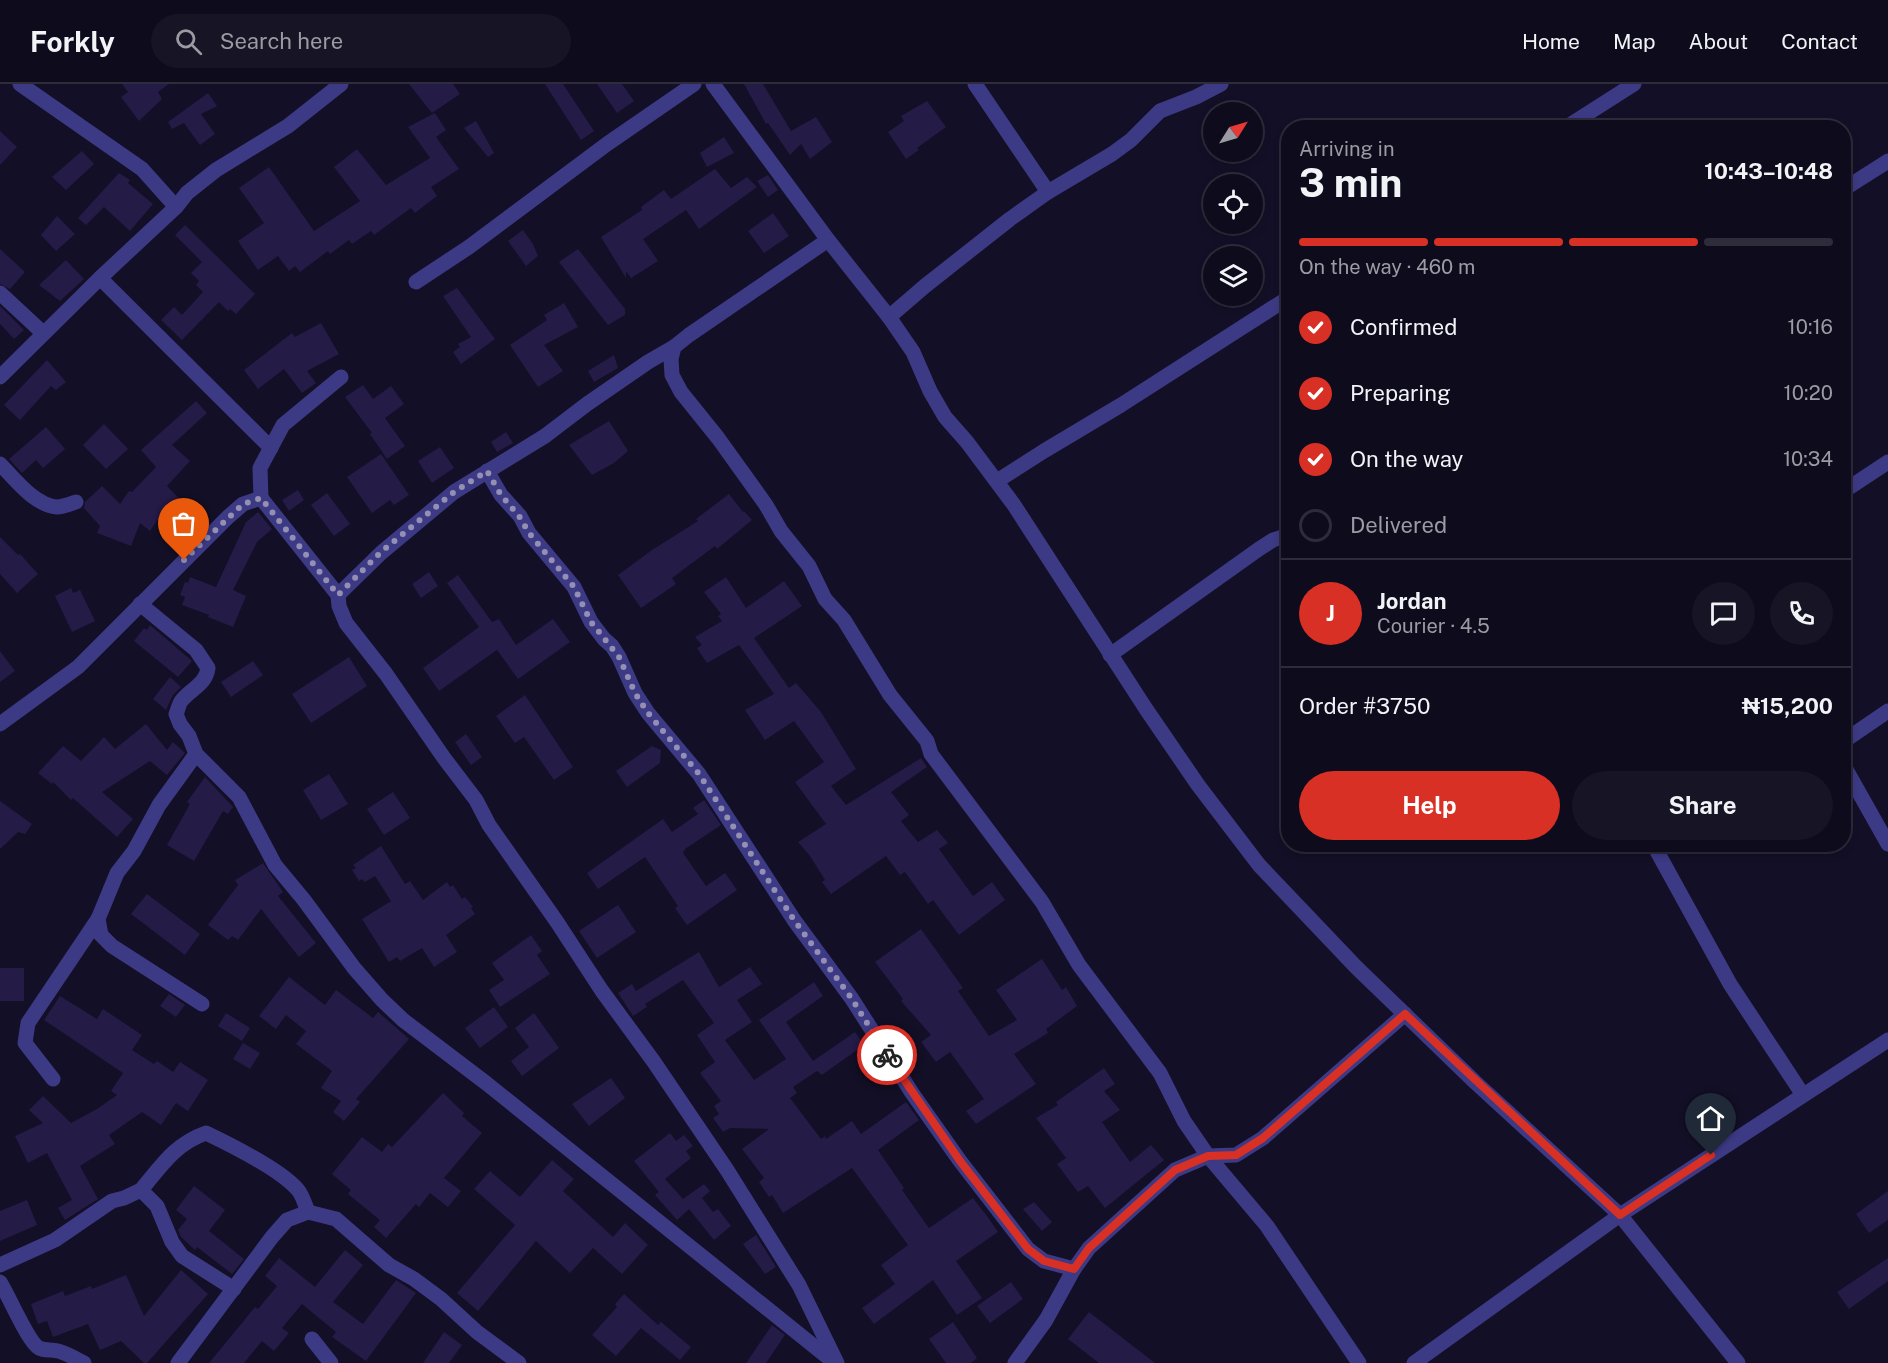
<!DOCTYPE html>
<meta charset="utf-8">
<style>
:root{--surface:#0e0b1c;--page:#171425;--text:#f1f3f6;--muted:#9b9ba3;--line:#2e2b3b;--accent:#d93025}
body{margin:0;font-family:"Public Sans",sans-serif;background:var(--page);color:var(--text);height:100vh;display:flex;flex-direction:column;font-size:22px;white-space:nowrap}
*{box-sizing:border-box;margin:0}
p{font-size:20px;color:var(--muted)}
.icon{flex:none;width:33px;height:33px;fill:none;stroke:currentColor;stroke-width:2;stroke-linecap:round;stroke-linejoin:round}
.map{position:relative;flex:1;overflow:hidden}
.details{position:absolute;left:1281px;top:36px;width:570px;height:732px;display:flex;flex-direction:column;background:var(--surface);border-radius:24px;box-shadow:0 3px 9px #0003,0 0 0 2px var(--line)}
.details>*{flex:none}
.needle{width:39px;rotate:53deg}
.controls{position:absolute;left:1203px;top:18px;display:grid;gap:12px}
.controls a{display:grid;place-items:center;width:60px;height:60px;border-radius:50%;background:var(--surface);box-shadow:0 3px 9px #0003,0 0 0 2px var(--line);font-size:30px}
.pin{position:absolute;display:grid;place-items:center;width:51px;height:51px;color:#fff;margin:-62px -26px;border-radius:50% 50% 50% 0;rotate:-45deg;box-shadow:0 0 6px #0007}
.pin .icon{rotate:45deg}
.courier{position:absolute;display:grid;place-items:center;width:60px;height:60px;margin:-30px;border:4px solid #d93025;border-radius:50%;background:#fff;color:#222;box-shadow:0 2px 8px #0007}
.summary em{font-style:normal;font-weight:700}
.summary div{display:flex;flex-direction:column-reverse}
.summary{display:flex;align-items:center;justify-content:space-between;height:102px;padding:0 18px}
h1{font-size:39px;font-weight:700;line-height:45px}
.bar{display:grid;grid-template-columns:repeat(4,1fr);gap:9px 6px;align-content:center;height:72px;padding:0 18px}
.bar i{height:8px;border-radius:4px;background:var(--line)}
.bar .current{background:var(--accent)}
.bar p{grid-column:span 4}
.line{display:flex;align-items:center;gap:15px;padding:0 18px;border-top:2px solid var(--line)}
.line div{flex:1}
.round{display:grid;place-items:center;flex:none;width:63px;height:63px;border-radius:32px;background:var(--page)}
ol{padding:0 18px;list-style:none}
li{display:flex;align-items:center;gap:18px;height:66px}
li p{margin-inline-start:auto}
li .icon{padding:6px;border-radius:50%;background:var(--accent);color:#fff;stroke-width:4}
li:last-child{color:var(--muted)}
li i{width:33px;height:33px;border:3px solid var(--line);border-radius:50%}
.primary-button{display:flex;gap:12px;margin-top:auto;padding:12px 18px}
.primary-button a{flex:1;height:69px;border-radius:36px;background:var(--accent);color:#fff;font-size:24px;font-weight:700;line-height:69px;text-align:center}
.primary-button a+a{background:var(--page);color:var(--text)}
header{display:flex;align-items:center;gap:36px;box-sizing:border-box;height:84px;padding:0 30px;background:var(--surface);border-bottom:2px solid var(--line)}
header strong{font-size:28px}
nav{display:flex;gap:33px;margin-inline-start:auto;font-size:21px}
.search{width:420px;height:54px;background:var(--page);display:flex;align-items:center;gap:15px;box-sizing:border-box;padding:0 21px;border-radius:33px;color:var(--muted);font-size:22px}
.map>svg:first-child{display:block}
</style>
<header>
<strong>Forkly</strong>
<div class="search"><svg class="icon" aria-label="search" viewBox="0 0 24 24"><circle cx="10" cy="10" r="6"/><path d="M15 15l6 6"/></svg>Search here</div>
<nav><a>Home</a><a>Map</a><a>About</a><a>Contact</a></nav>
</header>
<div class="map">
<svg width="1888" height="1279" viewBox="0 0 1888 1279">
<rect width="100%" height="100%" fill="#130f26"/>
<g fill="#241b47">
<path d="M122 0H169L158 8 162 15 139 37 121 13 128 8Z"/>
<path d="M409 0H453L460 10 432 29Z"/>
<path d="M545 0H563L594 47 581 56Z"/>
<path d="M597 0H622L634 17 617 29Z"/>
<path d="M744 0H763L791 47 816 33 832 58 810 75 801 60 790 71 768 39 766 40Z"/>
<path d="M208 9 217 22 201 30 215 50 200 61 184 39 172 45 168 38Z"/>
<path d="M927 17 946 43 917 64 919 66 906 75 888 48 904 37 901 32Z"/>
<path d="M435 29 446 46 436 53 459 85 431 103 437 112 415 129 411 124 374 151 371 147 352 160 349 156 330 170 328 167 300 188 295 182 289 187 278 172 258 186 238 157 264 139 239 104 269 83 314 147 360 117 334 83 357 65 386 101 430 74 408 43Z"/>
<path d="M476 37 494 69 488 73 464 44Z"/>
<path d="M0 47 17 63 0 81Z"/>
<path d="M724 53 734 69 707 83 700 69Z"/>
<path d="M82 67 94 80 66 106 52 93Z"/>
<path d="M715 85 731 104 747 93 757 103 699 145 686 126 643 155 658 177 631 194 626 187V194L601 153 642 126 641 123 664 106 671 115Z"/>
<path d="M119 89 130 96 128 99 153 120 130 147 104 123 86 141 78 134Z"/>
<path d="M768 91 778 106 768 113 757 97Z"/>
<path d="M773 129 789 152 764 169 748 147Z"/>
<path d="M57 132 75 150 56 167 41 151Z"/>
<path d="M185 141 255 210 236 230 230 225 228 227 219 218 182 256 161 236 174 223 182 231 203 208 196 201 199 197 191 189 202 178 175 151Z"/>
<path d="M523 146 533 160 538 172 526 182 508 157Z"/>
<path d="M0 165 25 188 10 205 0 200Z"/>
<path d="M578 165 625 225V231L608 241 559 178Z"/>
<path d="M66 176 84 195 60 217 39 201Z"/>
<path d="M457 204 495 255 461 280 453 268 460 263 458 260 471 253 443 212Z"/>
<path d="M564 219 578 243 544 261 563 287 538 303 510 261 547 236 544 231Z"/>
<path d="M0 222 24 246 14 255 0 240Z"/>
<path d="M321 239 339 270 307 287 316 299 302 309 284 285 258 305 244 286 292 249 295 253Z"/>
<path d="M614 271 618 284 594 298 588 287Z"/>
<path d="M47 276 66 298 56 306 51 302 20 336 4 321Z"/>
<path d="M363 301 373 315 391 302 404 320 385 334 405 362 387 375 370 350 372 349 345 313Z"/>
<path d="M196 317 207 329 172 361 190 377 167 402 188 424 175 436 164 426 150 447 140 439 131 462 97 449 100 442 84 424 85 418 102 402 120 420 129 407 132 408 156 383 141 366Z"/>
<path d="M609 337 628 367 614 379 592 391 569 361Z"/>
<path d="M104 340 128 365 106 385 83 361Z"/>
<path d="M46 343 65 365 43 384 36 376 22 389 9 375Z"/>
<path d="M506 348 513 359 497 368 491 358Z"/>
<path d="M440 363 454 384 432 399 418 377Z"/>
<path d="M381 370 409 411 394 421 390 416 372 429 347 393Z"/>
<path d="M298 406 304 416 289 427 282 416Z"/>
<path d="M327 409 350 440 334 452 311 421Z"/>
<path d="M729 410 743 428 744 427 752 436 717 465 715 462 672 494 676 500 641 524 618 491 652 466 698 437 696 435Z"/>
<path d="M258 428 272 445 257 458 233 506 246 512 233 543 208 533 209 531 182 521 185 513 180 511 185 498 188 499 190 493 216 503 246 438Z"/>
<path d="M0 453 18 471 20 470 38 490 17 509 0 490Z"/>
<path d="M429 488 438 502 421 514 412 500Z"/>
<path d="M458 491 492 538 499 535 516 561 553 535 570 558 518 595 497 566 439 607 423 584 479 543 447 499Z"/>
<path d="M726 493 746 524 784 497 802 522 754 554 789 604 796 599 821 628 856 685 831 702 846 721 921 674 927 683 891 708 909 731 901 737 918 758 937 746 948 759 939 765 973 812 992 798 1005 816 959 851 933 816 928 820 905 788 900 791 886 772 831 810 822 798 825 796 810 772 798 758 826 740 795 698 824 678 794 637 765 656 745 626 774 610 739 561 707 579 697 564 702 561 695 553 722 537 718 532 721 530 704 508Z"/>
<path d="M71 504 73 509 80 506 95 537 72 548 55 512Z"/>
<path d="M150 541 192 577 178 593 134 557 144 544 147 546Z"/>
<path d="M0 567 15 587 0 598Z"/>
<path d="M349 573 367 602 311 639 292 610Z"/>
<path d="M253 577 263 591 231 613 221 598Z"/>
<path d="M170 593 181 603 173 611 166 626 153 615Z"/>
<path d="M525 611 573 683 554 696 524 653 515 659 496 632Z"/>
<path d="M146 640 167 666 173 658 185 669 167 691 150 677 102 708 133 735 117 753 73 714 71 716 53 698 52 700 38 689 63 662 81 677 104 653 115 665Z"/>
<path d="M466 650 482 673 471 681 455 658Z"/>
<path d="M652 662 661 666 660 679 627 703 616 687Z"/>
<path d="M329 690 348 720 321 736 303 706Z"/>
<path d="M205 693 233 723 228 730 223 727 194 777 167 761 190 720 187 718Z"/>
<path d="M393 708 410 734 384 751 367 725Z"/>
<path d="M704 716 721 741 685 765 683 769 706 802 725 789 737 806 687 841 675 824 678 822 645 773 598 805 587 789 663 735 672 748 698 730 693 724Z"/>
<path d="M0 717 32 740 25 750 18 748 0 765Z"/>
<path d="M381 762 405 800 410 797 423 816 447 798 450 803 453 801 462 815 465 813 473 823 471 824 475 830 446 851 457 868 434 883 422 864 400 877 397 873 389 878 362 835 391 817 375 792 365 798 362 795 359 797 352 786 356 784 353 781Z"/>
<path d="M263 779 283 808 278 812 316 859 299 873 261 825 238 856 232 852 228 856 208 841 238 801 235 796Z"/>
<path d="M147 810 200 850 185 871 131 830Z"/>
<path d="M618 821 636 848 597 874 579 847Z"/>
<path d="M921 845 963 904 958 907 989 952 1017 936 996 906 1042 875 1062 906 1066 903 1077 922 1046 945 1048 949 1014 970 1036 1000 976 1040 966 1027 984 1015 950 968 936 978 921 958 931 951 901 917 903 915 875 878Z"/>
<path d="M531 851 542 867 537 871 550 890 500 923 489 906 504 896 492 879Z"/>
<path d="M699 868 719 903 750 883 762 900 737 916 752 938 725 956 754 996 786 975 759 936 814 898 823 912 786 938 813 977 855 948 864 961 822 991 817 987 793 1003 797 1009 790 1014 821 1055 825 1052 826 1055 852 1037 861 1050 906 1018 919 1036 878 1066 904 1104 902 1106 929 1144 973 1114 987 1132 998 1148 956 1177 982 1214 957 1231 933 1196 874 1240 862 1224 895 1200 881 1181 908 1161 852 1084 783 1129 772 1111 769 1113 759 1098 764 1094 742 1065 769 1045 730 1044 723 1048 713 1034 719 1030 714 1022 721 1017 700 989 715 978 697 951 714 939 683 896 645 920 647 923 633 932 618 909 632 900 636 907Z"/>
<rect x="0" y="884" width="24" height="33"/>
<path d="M289 893 325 921 336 906 373 934 378 928 409 955 356 1015 360 1018 344 1037 333 1028 341 1017 321 1004 332 987 296 960 306 947 286 931 276 945 259 932Z"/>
<path d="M169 910 185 921 176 933 160 922Z"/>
<path d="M60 912 97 935 103 925 142 951 132 966 154 980 157 977 173 988 180 978 208 996 188 1027 176 1019 161 1041 142 1028 109 1051 115 1060 80 1082 98 1115 65 1136 58 1124 72 1116 47 1069 28 1079 15 1052 43 1039 29 1026 43 1012 71 1039 97 1025 117 1011 111 1007 123 989 44 936Z"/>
<path d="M494 923 508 943 480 964 465 944Z"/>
<path d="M226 929 250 944 242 957 218 942Z"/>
<path d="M534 929 559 964 522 992 511 977 529 963 515 944Z"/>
<path d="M243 959 260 969 250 985 233 975Z"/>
<path d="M1104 984 1115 1000 1104 1007 1120 1026 1102 1038 1130 1078 1151 1061 1164 1076 1105 1124 1088 1102 1078 1108 1057 1080 1066 1074 1036 1034 1058 1021 1056 1018Z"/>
<path d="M611 994 625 1014 589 1042 572 1020Z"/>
<path d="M443 1009 464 1029 462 1032 482 1049 444 1094 461 1107 448 1123 430 1109 419 1123 416 1120 386 1154 374 1143 380 1136 348 1110 351 1106 332 1090 362 1053 382 1068 388 1060 392 1063Z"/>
<path d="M670 1049 676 1057 684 1051 693 1062 686 1067 691 1074 665 1095 683 1115 704 1100 710 1107 702 1114 713 1128 718 1125 731 1142 714 1156 689 1125 677 1136 655 1111 659 1108 634 1077Z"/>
<path d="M552 1076 574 1095 563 1107 613 1153 625 1139 648 1161 622 1190 593 1164 570 1189 536 1157 478 1227 457 1209 515 1141 474 1105 490 1087 520 1113Z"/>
<path d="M194 1102 225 1126 209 1147 244 1175 232 1190 197 1163 195 1166 181 1153 178 1146 187 1135 176 1126Z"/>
<path d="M1888 1107V1136L1869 1149 1856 1130Z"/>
<path d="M27 1116 37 1141 0 1157V1127Z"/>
<path d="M1034 1118 1052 1138 1042 1147 1023 1125Z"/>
<path d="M756 1151 776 1183 765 1190 743 1160Z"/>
<path d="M345 1166 363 1181 333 1218 363 1240 396 1196 416 1209 366 1277 332 1253 336 1248 302 1220 282 1244 289 1249 274 1267 262 1257 244 1279H209L255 1223 258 1225 277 1202 265 1192 279 1174 315 1203Z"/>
<path d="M1888 1174V1197L1849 1225 1837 1208Z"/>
<path d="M181 1186 208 1210 147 1279H144L121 1257 100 1266 88 1240 53 1253 47 1237 38 1240 31 1220 63 1207 65 1212 91 1202 92 1205 126 1191 144 1232Z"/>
<path d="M1011 1198 1023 1215 990 1239 977 1222Z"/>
<path d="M624 1210 658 1241 661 1238 691 1263 680 1276 641 1244 616 1272 592 1251 617 1223 615 1220Z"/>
<path d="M1089 1228 1155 1279H1099L1068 1255Z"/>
<path d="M953 1238 977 1274 971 1279H946L929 1255Z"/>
<path d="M772 1241 785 1251 766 1279H746Z"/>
<path d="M444 1248 462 1261 449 1279H423Z"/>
</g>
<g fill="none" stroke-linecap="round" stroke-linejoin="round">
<g stroke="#3d3a85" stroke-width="15">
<path d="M20 0 142 85 176 123"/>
<path d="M713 0 828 156 889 233 913 268 930 307 945 333 967 358 1014 421 1146 625 1198 701 1259 781 1356 883 1475 998 1620 1131 1738 1279"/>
<path d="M975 0 1048 108"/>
<path d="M1565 44 1634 0"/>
<path d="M1844 105 1888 77"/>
<path d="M828 156 689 251 674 263 671 275 672 291 681 308 718 354 766 421 781 447 809 482 825 515 844 536 890 611 927 657 931 670 1042 818 1079 881 1160 989 1184 1037 1208 1072 1267 1142 1359 1279"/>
<path d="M100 194 271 364"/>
<path d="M416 198 469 163 607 60 694 0"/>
<path d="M0 209 43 249"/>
<path d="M889 233 925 202 1010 135 1048 108 1112 70 1131 56 1160 27 1196 13 1221 0"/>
<path d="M674 263 648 278 587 320 545 352 454 408 381 469 338 511 339 522 346 539 386 590 444 674 476 716 489 741 557 838 602 907 654 978 727 1086 799 1201 837 1279"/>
<path d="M0 293 100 194 176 123 187 109 216 86 288 42 341 0"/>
<path d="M0 380C15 395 34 421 57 423 62 423 70 420 76 418"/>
<path d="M487 387 501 411 520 432 529 449 574 503 591 538 604 555 612 562 619 573 635 609 648 629 699 690 794 836 852 915 912 1009 960 1077 1028 1165 1044 1177 1074 1185 1089 1164 1175 1086 1208 1072 1236 1071 1263 1054 1405 930"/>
<path d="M997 397 1044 367 1121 321 1288 214"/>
<path d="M1844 407 1888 378"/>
<path d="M261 414 338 511"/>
<path d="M140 520 196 566 208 584C206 600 191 605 182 616 179 619 178 626 176 630L180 640 189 652 196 670 239 713 275 781 304 816 354 884 382 916 403 936 486 999 835 1279"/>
<path d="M1110 571 1259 465 1273 456 1288 451"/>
<path d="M0 640 78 583 228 433 243 420 261 414 260 384 283 341 341 293"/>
<path d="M1844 657 1888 627"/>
<path d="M196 670 159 721 134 767 117 789 98 835 101 851 112 862 202 920"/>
<path d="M1844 682 1888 760"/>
<path d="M1653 760 1730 900 1803 1011"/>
<path d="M53 995 25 959 28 939 98 835"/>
<path d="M141 1106C162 1081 175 1060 206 1049 231 1061 281 1086 298 1106 303 1112 305 1121 308 1128"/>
<path d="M0 1181 55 1156 112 1117 124 1114 141 1106 157 1122 172 1158 182 1172 234 1205"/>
<path d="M0 1198C9 1212 28 1258 39 1264 45 1267 51 1265 58 1267 67 1269 76 1275 84 1279"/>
<path d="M312 1255 331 1279"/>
<path d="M178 1279 272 1153 287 1136 308 1128 336 1135 389 1181 414 1195 441 1215 477 1248 519 1279"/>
<path d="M1015 1279 1046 1236 1074 1185"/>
<path d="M1414 1279 1620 1131 1888 956"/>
</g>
</g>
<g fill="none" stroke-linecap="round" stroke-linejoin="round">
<path stroke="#948fb3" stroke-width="6" stroke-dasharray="0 10.8" d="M184 476 243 420 261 414 338 511 381 468 454 408 487 387 501 411 519 432 529 449 574 503 591 538 619 573 635 609 648 629 699 690 794 836 852 915 887 971"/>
<path stroke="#d93025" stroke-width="8" d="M887 971 960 1077 1028 1165 1044 1177 1074 1185 1089 1164 1175 1086 1208 1072 1236 1071 1263 1054 1405 930 1620 1131 1711 1071"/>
</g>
</svg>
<div class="controls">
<a><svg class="needle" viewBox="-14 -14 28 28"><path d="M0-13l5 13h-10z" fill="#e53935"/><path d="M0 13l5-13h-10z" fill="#9b9ba3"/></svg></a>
<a><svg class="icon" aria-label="locate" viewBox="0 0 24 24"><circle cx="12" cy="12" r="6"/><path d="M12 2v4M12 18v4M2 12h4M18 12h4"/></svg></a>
<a><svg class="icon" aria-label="layers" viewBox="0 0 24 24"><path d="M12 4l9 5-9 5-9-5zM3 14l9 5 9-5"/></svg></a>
</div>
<div class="pin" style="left:184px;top:476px;background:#ea580c"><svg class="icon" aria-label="bag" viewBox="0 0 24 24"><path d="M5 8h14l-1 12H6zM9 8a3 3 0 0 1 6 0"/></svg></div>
<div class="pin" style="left:1711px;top:1071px;background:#1f2937"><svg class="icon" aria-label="home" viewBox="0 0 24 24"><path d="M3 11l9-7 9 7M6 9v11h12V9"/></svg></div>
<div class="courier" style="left:887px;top:971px"><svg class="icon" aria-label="bike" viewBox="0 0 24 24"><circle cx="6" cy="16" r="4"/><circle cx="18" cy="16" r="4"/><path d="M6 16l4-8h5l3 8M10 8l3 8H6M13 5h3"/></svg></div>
<section class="details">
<div class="summary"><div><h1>3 min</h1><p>Arriving in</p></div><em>10:43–10:48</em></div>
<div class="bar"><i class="current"></i><i class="current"></i><i class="current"></i><i></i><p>On the way · 460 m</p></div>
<ol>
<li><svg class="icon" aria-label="check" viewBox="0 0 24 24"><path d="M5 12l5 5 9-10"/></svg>Confirmed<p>10:16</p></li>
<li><svg class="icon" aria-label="check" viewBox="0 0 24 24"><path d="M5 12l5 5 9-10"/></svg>Preparing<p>10:20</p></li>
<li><svg class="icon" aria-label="check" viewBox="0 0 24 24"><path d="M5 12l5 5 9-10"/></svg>On the way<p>10:34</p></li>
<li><i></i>Delivered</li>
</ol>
<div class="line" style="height:108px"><b class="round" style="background:var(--accent);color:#fff">J</b><div><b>Jordan</b><p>Courier · 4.5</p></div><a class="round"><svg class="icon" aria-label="chat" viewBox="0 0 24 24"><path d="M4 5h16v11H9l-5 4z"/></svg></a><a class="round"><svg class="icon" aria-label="phone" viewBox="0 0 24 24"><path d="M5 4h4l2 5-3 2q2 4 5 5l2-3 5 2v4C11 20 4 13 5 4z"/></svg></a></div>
<div class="line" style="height:78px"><div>Order #3750</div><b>₦15,200</b></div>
<div class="primary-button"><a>Help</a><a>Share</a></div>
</section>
</div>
